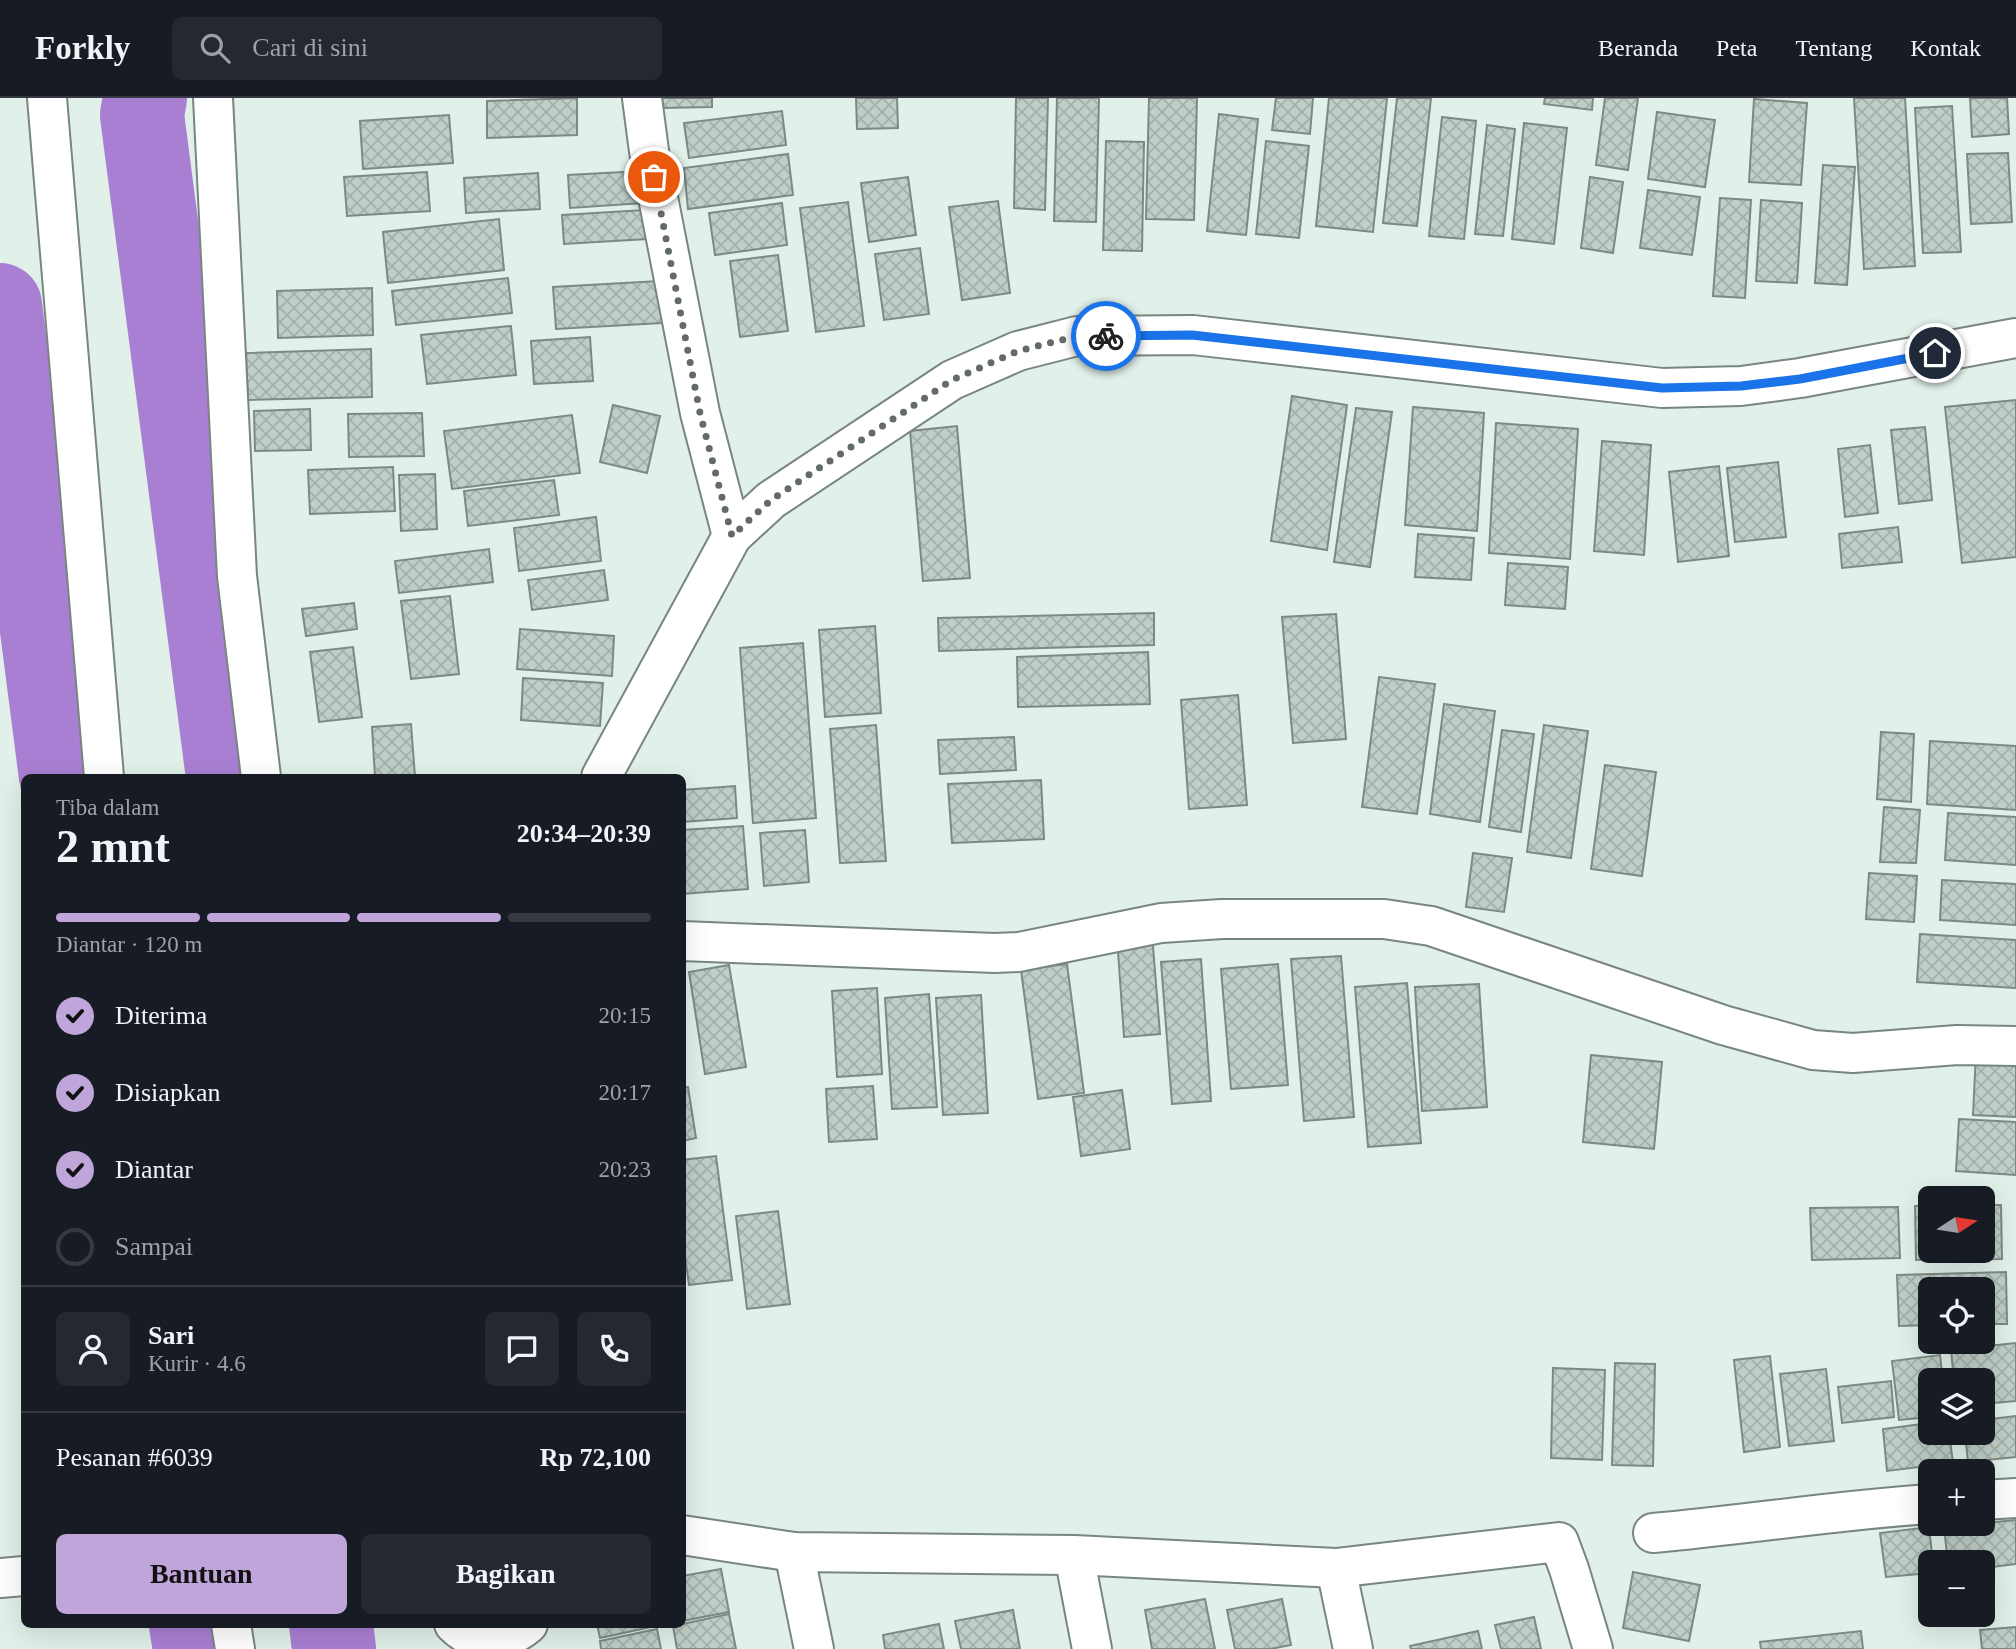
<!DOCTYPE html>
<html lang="id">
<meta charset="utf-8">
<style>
:root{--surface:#171b24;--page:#242831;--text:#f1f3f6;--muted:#9ea1a6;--line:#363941;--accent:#c0a5db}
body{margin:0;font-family:Georgia,serif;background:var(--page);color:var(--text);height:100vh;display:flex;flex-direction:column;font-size:26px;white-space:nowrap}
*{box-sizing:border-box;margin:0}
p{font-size:23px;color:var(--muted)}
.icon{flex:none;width:38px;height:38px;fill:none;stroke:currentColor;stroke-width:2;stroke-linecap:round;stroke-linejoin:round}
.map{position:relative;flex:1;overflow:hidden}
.side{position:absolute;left:21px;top:676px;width:665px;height:854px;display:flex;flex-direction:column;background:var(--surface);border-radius:10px;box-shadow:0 7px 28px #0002}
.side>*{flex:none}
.needle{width:46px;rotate:78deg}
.controls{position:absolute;left:1918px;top:1088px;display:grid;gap:14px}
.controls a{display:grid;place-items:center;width:77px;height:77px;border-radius:10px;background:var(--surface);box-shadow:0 7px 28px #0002;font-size:35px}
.pin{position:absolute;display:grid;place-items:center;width:60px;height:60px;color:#fff;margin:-30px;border:4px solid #fff;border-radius:50%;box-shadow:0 2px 7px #0007}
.courier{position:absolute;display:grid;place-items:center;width:70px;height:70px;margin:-35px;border:5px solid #1a73e8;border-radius:50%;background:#fff;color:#222;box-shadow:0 2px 9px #0007}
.summary em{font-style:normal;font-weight:800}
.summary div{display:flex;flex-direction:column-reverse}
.summary{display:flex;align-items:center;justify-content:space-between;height:119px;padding:0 35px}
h1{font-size:46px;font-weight:800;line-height:52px}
.bar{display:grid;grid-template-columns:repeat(4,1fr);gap:10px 7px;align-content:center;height:84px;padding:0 35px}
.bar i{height:9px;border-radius:5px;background:var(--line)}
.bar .on{background:var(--accent)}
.bar p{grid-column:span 4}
.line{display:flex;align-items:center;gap:18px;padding:0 35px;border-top:2px solid var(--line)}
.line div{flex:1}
.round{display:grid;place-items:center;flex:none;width:74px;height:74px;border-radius:10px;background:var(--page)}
ol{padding:0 35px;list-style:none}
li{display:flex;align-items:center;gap:21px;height:77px}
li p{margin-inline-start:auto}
li .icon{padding:7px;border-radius:50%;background:var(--accent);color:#111;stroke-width:4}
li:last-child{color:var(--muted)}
li i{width:38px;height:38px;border:4px solid var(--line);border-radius:50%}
.primary-button{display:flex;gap:14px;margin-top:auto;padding:14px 35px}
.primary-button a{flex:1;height:80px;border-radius:10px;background:var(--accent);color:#111;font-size:28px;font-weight:800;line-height:80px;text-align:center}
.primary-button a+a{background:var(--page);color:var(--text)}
header{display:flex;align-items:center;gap:42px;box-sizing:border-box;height:98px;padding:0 35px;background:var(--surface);border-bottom:2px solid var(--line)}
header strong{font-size:33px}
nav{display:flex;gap:38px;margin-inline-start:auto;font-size:24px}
.search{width:490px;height:63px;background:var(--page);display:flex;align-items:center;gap:18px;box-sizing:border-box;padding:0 24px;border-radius:10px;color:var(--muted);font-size:26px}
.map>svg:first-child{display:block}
</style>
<header>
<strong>Forkly</strong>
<div class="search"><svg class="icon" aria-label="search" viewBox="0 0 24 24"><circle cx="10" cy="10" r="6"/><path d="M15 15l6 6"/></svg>Cari di sini</div>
<nav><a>Beranda</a><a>Peta</a><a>Tentang</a><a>Kontak</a></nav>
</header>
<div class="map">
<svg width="2016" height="1551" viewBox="0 0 2016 1551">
<defs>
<pattern id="building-cross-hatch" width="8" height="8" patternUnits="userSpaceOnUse" patternTransform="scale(1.75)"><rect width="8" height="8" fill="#bfcec7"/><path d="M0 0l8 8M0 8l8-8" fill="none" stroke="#a4b1ab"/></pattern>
</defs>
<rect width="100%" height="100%" fill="#e1f0e9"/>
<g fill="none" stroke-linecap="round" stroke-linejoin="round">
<g stroke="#a97fd3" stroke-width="84">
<path d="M145 0 142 17 228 679"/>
<path d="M0 207 61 679"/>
<path d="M331 1526 334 1551"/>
<path d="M191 1527 195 1551"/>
</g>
</g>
<g fill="url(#building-cross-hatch)" stroke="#7d8a84" stroke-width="2">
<path d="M577 0V37L487 40V3Z"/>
<path d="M660 0H712V9L661 10Z"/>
<path d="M856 0H897L898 30 857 31Z"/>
<path d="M1016 0H1048L1045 112 1014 110Z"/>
<path d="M1057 0H1099L1096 124 1054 123Z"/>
<path d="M1149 0H1197L1194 122 1146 121Z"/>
<path d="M1276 0H1313L1310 36 1272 32Z"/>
<path d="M1329 0H1387L1373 134 1316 128Z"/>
<path d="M1397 0H1431L1417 128 1383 125Z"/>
<path d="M1545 0H1593L1592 12 1544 6Z"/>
<path d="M1605 0H1638L1628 72 1596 67Z"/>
<path d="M1854 0H1905L1915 168 1864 171Z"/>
<path d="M1970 0H2007L2009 36 1972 39Z"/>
<path d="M1754 1 1807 5 1801 87 1749 84Z"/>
<path d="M1952 8 1961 154 1923 155 1915 10Z"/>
<path d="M782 13 786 47 689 60 684 25Z"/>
<path d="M1657 14 1715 22 1705 89 1648 81Z"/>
<path d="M1219 16 1258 21 1246 137 1207 133Z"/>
<path d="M449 17 453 65 363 71 360 23Z"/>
<path d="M1442 19 1476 23 1464 141 1429 138Z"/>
<path d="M1524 25 1567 30 1554 146 1512 141Z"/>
<path d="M1487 27 1515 31 1503 138 1475 136Z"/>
<path d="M1106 43 1144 44 1142 153 1103 152Z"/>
<path d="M1266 43 1309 48 1299 140 1256 136Z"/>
<path d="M2008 55 2012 124 1971 126 1967 56Z"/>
<path d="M788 56 793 97 688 111 684 70Z"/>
<path d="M1823 67 1855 69 1847 187 1815 185Z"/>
<path d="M641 73 643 105 570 110 568 77Z"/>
<path d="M427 74 430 113 347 118 344 79Z"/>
<path d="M538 75 540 111 466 115 464 80Z"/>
<path d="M908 79 916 137 869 144 861 85Z"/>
<path d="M1590 79 1623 84 1613 155 1581 150Z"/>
<path d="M1648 92 1700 99 1692 157 1640 150Z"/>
<path d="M1720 100 1751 102 1745 200 1713 198Z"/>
<path d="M1761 102 1802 105 1797 185 1756 183Z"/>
<path d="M998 103 1010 195 962 202 949 109Z"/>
<path d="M848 104 864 228 816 234 800 110Z"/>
<path d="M782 105 787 147 715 157 709 115Z"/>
<path d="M644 112 647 141 564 146 562 117Z"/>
<path d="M499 121 504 172 388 185 383 134Z"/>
<path d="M920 150 929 216 884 222 875 156Z"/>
<path d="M778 157 788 233 740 239 730 163Z"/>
<path d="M508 180 512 215 396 227 392 193Z"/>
<path d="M659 183 662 225 556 231 553 189Z"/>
<path d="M372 190 373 237 278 240 277 193Z"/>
<path d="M511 228 516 277 427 286 421 237Z"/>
<path d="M590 239 593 283 534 286 531 243Z"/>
<path d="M371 251 372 299 248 302 246 255Z"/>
<path d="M1292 298 1347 307 1327 452 1271 443Z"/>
<path d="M2016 302V459L1962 465 1945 309Z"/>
<path d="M613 307 660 318 647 375 600 364Z"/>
<path d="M1413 309 1484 315 1477 433 1405 427Z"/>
<path d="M1356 310 1392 314 1370 469 1334 464Z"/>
<path d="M310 311 311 352 255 353 254 313Z"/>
<path d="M422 315 424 358 349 359 348 316Z"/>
<path d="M572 317 580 375 452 391 444 333Z"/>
<path d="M1496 325 1578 331 1570 461 1489 455Z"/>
<path d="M957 328 970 480 923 483 910 333Z"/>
<path d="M1925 329 1932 402 1899 406 1891 332Z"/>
<path d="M1602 343 1651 347 1644 457 1594 453Z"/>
<path d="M1870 347 1878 415 1845 419 1838 351Z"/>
<path d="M1778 364 1786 439 1735 444 1727 370Z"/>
<path d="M1719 368 1729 458 1678 464 1669 374Z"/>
<path d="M393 369 395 413 310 416 308 372Z"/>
<path d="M435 376 437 431 401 433 399 377Z"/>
<path d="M554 382 559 417 468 428 464 393Z"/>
<path d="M596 419 601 463 519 473 514 430Z"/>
<path d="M1898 429 1902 464 1842 470 1839 436Z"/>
<path d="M1418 436 1474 440 1471 482 1415 479Z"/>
<path d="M489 451 493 484 399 495 395 463Z"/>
<path d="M1508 465 1568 469 1565 511 1505 507Z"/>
<path d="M604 472 608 502 532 512 528 482Z"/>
<path d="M450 498 459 576 411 581 401 503Z"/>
<path d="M354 505 357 531 306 538 302 511Z"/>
<path d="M1154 515V547L939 553 938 520Z"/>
<path d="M1336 516 1346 641 1293 645 1282 519Z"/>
<path d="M875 528 881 615 825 619 819 532Z"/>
<path d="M520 531 614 538 612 578 517 571Z"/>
<path d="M803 545 816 720 753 725 740 550Z"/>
<path d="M353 549 362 619 319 624 310 554Z"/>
<path d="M1148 554 1150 606 1018 609 1017 559Z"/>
<path d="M1379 579 1435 586 1417 716 1362 709Z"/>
<path d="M523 580 603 585 600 628 521 622Z"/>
<path d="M1238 597 1247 707 1189 711 1181 602Z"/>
<path d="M1444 606 1495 613 1480 724 1430 716Z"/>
<path d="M411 626 415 679H375L372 629Z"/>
<path d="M876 627 886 763 840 765 830 631Z"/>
<path d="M1544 627 1588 633 1571 760 1527 754Z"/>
<path d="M1502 632 1534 636 1521 734 1489 729Z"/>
<path d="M1881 634 1914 636 1911 704 1877 701Z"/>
<path d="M1014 639 1016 672 940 676 938 642Z"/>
<path d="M1930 643 2016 648V712L1927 706Z"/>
<path d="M1605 667 1656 674 1642 778 1591 771Z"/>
<path d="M1041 682 1044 741 952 745 948 686Z"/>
<path d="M735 688 737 720 682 724V692Z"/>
<path d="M1884 709 1920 712 1916 765 1880 764Z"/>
<path d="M1948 715 2016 719V767L1945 762Z"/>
<path d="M743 728 748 791 682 796V732Z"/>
<path d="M805 732 809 784 764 788 760 735Z"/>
<path d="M1473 755 1512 760 1504 814 1466 809Z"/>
<path d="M1869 775 1917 778 1914 824 1866 821Z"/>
<path d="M1942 782 2016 786V827L1940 822Z"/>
<path d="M1152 836 1160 936 1124 939 1117 839Z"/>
<path d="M1920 836 2016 842V890L1917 884Z"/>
<path d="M1341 858 1354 1019 1304 1023 1291 861Z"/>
<path d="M1201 861 1211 1003 1172 1006 1161 864Z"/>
<path d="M1067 866 1084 995 1038 1001 1021 872Z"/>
<path d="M1278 866 1288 987 1231 991 1221 871Z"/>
<path d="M729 867 746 969 705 976 689 874Z"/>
<path d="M1407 885 1421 1045 1368 1049 1355 889Z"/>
<path d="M1479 886 1487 1009 1422 1013 1415 889Z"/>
<path d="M877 890 882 976 837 979 832 893Z"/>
<path d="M929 896 937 1009 892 1011 885 900Z"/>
<path d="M981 897 988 1015 943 1017 936 900Z"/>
<path d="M1976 954 2016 956V1019L1973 1017Z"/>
<path d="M1591 957 1662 964 1654 1051 1583 1044Z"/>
<path d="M873 988 877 1041 829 1044 826 991Z"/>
<path d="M688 989 696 1040 682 1043V990Z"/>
<path d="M1122 992 1130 1051 1081 1058 1073 999Z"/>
<path d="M1959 1021 2016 1024V1077L1956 1073Z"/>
<path d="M716 1058 732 1182 689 1187 682 1137V1062Z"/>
<path d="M1983 1107H2001L2002 1161 1916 1162 1915 1108H1930V1153H1983Z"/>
<path d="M1898 1109 1900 1160 1812 1162 1810 1110Z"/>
<path d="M778 1113 790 1206 747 1211 736 1118Z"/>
<path d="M2006 1174 2007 1226H1983V1192H1930V1227L1899 1228 1897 1177Z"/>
<path d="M2016 1245V1303L1983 1306V1283H1954L1951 1252Z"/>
<path d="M1940 1257 1943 1283H1930V1319L1899 1322 1892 1263Z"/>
<path d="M1770 1258 1780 1349 1744 1354 1734 1262Z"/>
<path d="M1615 1265 1655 1266 1653 1368 1612 1367Z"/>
<path d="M1553 1270 1605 1272 1602 1362 1551 1360Z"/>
<path d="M1826 1271 1834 1343 1789 1348 1780 1276Z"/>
<path d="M1891 1283 1894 1319 1842 1325 1838 1289Z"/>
<path d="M2016 1318V1359L1968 1364 1965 1335H1983V1322Z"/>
<path d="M1930 1325V1335H1949L1953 1365 1887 1373 1883 1331Z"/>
<path d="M2016 1422V1466L1983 1470V1465H1948L1944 1429Z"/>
<path d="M1929 1429 1933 1465H1930V1475L1886 1479 1880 1435Z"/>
<path d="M721 1471 729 1514 682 1523V1478Z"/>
<path d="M1633 1474 1700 1487 1689 1543 1623 1530Z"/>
<path d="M1205 1501 1215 1551H1152L1145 1512Z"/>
<path d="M1282 1501 1291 1547 1270 1551H1235L1227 1512Z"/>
<path d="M1013 1512 1020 1551H961L955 1523Z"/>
<path d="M729 1516 736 1551H677L673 1528Z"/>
<path d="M1534 1519 1541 1551H1501L1495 1527Z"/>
<path d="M597 1526H656V1528L600 1540Z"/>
<path d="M939 1526 944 1551H885L883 1537Z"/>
<path d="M2016 1529V1551H1982L1980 1532Z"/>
<path d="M657 1531 661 1551H601L600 1543Z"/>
<path d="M1478 1533 1482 1551H1411L1410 1548Z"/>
<path d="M1861 1533 1863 1551H1761L1760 1544Z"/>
</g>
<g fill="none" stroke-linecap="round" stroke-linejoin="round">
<defs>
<g id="minor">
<path d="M213 0 237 478 261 679"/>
<path d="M642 0 649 53 700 315 732 438"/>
<path d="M601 679 732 438 771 402 952 282 1018 253 1077 238 1193 237 1662 290 1741 288 1800 280 2016 240"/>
<path d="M682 843 995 855 1019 854 1161 825 1222 821H1384L1431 828 1723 927 1813 952 1853 955 1957 947 2016 948"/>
<path d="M1983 1402 2016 1400"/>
<path d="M1653 1435C1745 1427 1837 1412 1930 1406"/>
<path d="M682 1437 794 1454 1074 1457 1336 1470 1559 1444 1569 1471 1593 1551"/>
<path d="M794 1454 814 1551"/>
<path d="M1074 1457 1092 1551"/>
<path d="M1336 1470 1353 1551"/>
<path d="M0 1480 24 1478"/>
<path d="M454 1526C476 1548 506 1545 528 1526"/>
</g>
<g id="tertiary">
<path d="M47 0 104 679"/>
<path d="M231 1526 235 1551"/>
</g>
</defs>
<use href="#minor" stroke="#788680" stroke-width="42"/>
<use href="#tertiary" stroke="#788680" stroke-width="42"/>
<use href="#minor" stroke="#fff" stroke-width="38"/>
<use href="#tertiary" stroke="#fff" stroke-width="38"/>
</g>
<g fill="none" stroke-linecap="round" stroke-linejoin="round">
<path stroke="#626b67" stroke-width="7" stroke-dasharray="0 12.6" d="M654 79 700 315 732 438 771 402 952 282 1018 253 1077 238H1106"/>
<path stroke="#1a73e8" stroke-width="9" d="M1106 238 1192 237 1662 290 1741 288 1800 281 1935 255"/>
</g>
</svg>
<div class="controls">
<a><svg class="needle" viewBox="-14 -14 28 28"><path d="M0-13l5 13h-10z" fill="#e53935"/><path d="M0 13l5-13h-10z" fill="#9ea1a6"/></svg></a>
<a><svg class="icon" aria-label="locate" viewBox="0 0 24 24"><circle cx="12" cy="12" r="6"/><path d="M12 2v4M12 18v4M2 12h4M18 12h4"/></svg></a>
<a><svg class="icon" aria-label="layers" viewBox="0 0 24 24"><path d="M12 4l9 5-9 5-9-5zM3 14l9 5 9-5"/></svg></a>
<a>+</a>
<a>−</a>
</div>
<div class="pin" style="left:654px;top:79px;background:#ea580c"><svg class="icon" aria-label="bag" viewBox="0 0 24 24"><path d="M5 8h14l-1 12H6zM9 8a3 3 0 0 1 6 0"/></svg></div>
<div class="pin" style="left:1935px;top:255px;background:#1f2937"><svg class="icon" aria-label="home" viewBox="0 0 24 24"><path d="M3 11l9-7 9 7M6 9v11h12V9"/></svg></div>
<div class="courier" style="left:1106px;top:238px"><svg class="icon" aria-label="bike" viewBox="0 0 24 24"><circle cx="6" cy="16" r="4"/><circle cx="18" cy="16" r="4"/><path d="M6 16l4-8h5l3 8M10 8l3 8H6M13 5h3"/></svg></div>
<section class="side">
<div class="summary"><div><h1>2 mnt</h1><p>Tiba dalam</p></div><em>20:34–20:39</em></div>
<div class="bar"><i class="on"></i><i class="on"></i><i class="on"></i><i></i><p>Diantar · 120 m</p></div>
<ol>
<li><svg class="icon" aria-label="check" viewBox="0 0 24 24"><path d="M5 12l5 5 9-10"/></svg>Diterima<p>20:15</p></li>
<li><svg class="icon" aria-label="check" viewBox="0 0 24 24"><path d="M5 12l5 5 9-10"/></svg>Disiapkan<p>20:17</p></li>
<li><svg class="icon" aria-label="check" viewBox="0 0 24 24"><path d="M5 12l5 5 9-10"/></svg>Diantar<p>20:23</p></li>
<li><i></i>Sampai</li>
</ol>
<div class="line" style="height:126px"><a class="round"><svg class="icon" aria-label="person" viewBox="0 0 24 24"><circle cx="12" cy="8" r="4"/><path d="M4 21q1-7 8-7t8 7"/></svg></a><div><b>Sari</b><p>Kurir · 4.6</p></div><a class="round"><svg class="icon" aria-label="chat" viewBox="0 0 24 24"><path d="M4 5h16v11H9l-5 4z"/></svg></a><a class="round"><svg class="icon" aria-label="phone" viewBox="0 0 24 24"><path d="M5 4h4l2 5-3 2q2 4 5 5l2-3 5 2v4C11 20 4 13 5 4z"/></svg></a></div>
<div class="line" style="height:91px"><div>Pesanan #6039</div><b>Rp 72,100</b></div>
<div class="primary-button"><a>Bantuan</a><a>Bagikan</a></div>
</section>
</div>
